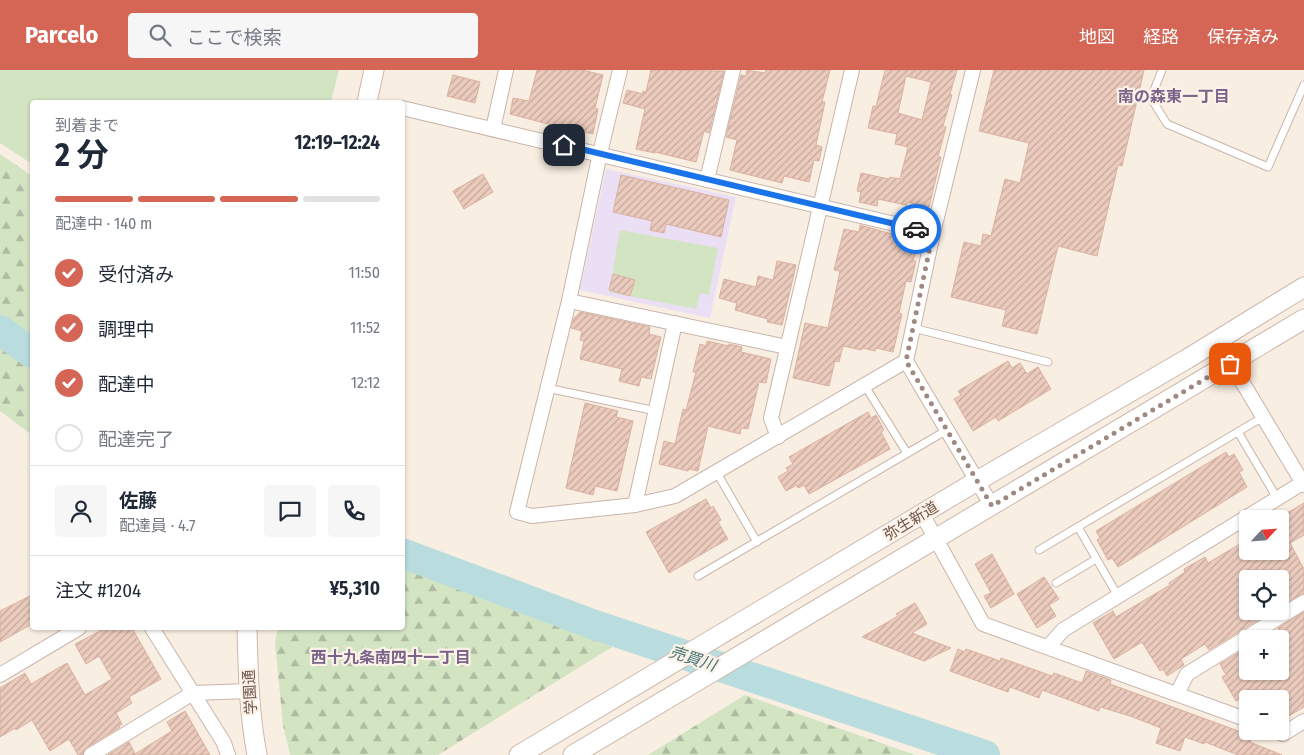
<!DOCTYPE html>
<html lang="ja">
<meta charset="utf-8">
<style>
:root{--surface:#fff;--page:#f6f6f7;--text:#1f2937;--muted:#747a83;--line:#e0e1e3;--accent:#d56555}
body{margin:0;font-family:"Fira Sans Condensed","Noto Sans JP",sans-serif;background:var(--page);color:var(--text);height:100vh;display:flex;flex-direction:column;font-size:19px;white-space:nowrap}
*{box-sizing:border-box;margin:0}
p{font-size:16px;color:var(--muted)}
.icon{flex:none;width:28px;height:28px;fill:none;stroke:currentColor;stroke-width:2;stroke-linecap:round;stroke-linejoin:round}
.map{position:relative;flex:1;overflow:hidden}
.sheet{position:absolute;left:30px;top:30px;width:375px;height:530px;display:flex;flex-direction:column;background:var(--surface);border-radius:5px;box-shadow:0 1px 4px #0004}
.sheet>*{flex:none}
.needle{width:32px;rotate:64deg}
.tools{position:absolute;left:1239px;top:440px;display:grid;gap:10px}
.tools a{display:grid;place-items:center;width:50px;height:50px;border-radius:5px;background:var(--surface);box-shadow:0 1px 4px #0004;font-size:25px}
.pin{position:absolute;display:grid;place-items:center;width:42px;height:42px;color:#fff;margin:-21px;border-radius:10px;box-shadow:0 2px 8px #0006}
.courier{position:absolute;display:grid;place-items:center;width:50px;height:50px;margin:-25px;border:4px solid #1a73e8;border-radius:50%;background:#fff;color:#222;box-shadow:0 1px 6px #0007}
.head em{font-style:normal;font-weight:700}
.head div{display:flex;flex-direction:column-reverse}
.head{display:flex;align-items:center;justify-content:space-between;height:85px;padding:0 25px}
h1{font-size:32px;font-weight:700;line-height:38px}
.bar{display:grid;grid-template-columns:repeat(4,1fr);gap:8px 5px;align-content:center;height:60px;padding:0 25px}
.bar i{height:6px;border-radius:4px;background:var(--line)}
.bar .active{background:var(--accent)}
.bar p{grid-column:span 4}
.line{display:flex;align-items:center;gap:12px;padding:0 25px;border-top:1px solid var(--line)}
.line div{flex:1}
.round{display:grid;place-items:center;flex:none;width:52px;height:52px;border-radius:5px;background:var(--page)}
ol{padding:0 25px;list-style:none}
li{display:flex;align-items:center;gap:15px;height:55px}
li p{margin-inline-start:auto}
li .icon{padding:5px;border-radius:50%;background:var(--accent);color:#fff;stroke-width:4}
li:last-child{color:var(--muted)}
li i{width:28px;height:28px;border:2px solid var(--line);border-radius:50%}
header{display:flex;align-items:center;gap:30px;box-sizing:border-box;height:70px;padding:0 25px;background:var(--accent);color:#fff}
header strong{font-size:24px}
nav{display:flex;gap:28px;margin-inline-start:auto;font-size:18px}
.search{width:350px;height:45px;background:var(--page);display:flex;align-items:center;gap:12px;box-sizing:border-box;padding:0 18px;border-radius:5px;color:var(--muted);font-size:19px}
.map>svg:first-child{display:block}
</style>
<header>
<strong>Parcelo</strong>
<div class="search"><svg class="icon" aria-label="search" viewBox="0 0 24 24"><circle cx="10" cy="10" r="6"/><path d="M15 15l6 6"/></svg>ここで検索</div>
<nav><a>地図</a><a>経路</a><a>保存済み</a></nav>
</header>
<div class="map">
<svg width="1304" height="685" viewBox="0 0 1304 685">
<defs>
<pattern id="forest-firs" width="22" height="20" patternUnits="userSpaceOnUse" patternTransform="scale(1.25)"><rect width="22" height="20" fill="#d3e4c3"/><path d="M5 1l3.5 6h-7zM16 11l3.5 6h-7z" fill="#afbba1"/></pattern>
<pattern id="building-hatch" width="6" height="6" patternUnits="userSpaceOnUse" patternTransform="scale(1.25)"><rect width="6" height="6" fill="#ebcbbd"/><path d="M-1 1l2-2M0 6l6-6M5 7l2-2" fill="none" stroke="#c3a79c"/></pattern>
</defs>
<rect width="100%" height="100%" fill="#f9eee2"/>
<path fill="#ebdff5" d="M606 99 736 127 710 248 580 220Z"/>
<g fill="#d3e4c3">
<path d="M0 0H339L331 32H32V94L0 73Z"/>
<path d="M620 160 718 178 709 225 700 223 696 239 609 222Z"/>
</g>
<g fill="url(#forest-firs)">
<path d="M0 84 32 106V365L0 341Z"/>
<path d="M403 494 612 577 438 685H290L283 655 275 572 278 558H402Z"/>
<path d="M745 625 915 685H648Z"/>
</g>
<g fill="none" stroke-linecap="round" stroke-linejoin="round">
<g stroke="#b9dddf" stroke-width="30">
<path d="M0 260 32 283"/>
<path d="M402 483 592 554 985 685"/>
</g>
</g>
<g fill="url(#building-hatch)" stroke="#dbb19f" fill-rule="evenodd">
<path d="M537 0H582L603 5 595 38 598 39 593 64 566 58 565 64 551 60 552 55 510 44 513 28 529 31Z"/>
<path d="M651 0 724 1 709 63 704 61 696 92 655 82V83L636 79 645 39 623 33 627 20 643 24V21L646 22Z"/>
<path d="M747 0 765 3 766 0H830L822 32H825L816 75 822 77 819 91 814 90 809 112 784 106 782 113 730 100 737 70 726 67 741 5 746 6Z"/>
<path d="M885 0H957L950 24 952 25 943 56 946 57 938 87H941L929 137 907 132 906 135 878 129 877 136 859 132 861 122 857 121 861 103 889 109 890 107 900 109 908 77 895 74 897 64 868 58 873 36 876 37ZM906 6 931 12 922 50 898 43Z"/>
<path d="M994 0H1144L1122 96 1118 95 1097 186 1058 176 1037 264 1002 256 1006 240 951 227 964 172 981 176 983 164 991 166 1005 109 1020 113 1029 73 979 61Z"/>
<path d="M453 5 480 12 475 33 447 26Z"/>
<path d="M483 104 493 122 464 139 453 121Z"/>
<path d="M621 105 729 130 721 167 666 154 664 163 650 160 652 151 613 142Z"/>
<path d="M860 155 913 170 911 178 916 180 913 191H916L911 212 906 211 899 243 902 244 893 282 876 278 875 281 862 278 861 280 843 276 839 292 835 291 829 316 793 308 805 253 828 258 840 201 834 200 844 159 859 162Z"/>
<path d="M777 191 796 195 782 255 767 252 768 249 735 240 737 233 719 228 724 209 756 217 758 206 773 210Z"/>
<path d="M613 204 635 210 630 226 609 220Z"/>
<path d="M580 242 650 257 649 264 661 267 651 309 641 307 639 316 619 311 622 299 580 289 584 271 580 270 582 261 571 258 574 248Z"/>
<path d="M707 271 729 276V274L742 277 741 282 771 289 766 313 759 312 748 359 741 358 740 364 708 356 698 401 689 399 688 401 659 394 664 371 675 374 683 339 686 340 696 302H693L700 274 706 276Z"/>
<path d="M1008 291 1012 298 1020 293 1027 304 1038 297 1051 319 998 351 996 347 973 361 954 329 961 325 958 321Z"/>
<path d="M585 333 618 341 616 347 633 351 617 421 595 416 593 425 566 418Z"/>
<path d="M868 342 871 348 876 345 884 360 881 362 890 379 809 424 804 415 798 418 797 415 786 421 778 407 788 401 786 398 793 394 789 387Z"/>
<path d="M1226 382 1229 387 1234 384 1243 400 1239 402 1247 417 1118 497 1112 488 1108 490 1097 470 1100 468 1096 461Z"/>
<path d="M706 429 711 438 713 436 721 450 718 452 728 469 669 503 646 462Z"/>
<path d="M1304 433V465L1290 473 1304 499V523L1280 536V509H1248V541H1272L1209 580 1205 574 1181 589 1184 595 1167 606 1163 599 1160 601 1142 572 1114 589 1093 553 1113 541 1116 547 1170 515 1169 513 1185 502 1184 499 1205 487 1208 493 1248 469V481H1280V447Z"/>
<path d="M992 484 1014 524 991 538 984 526 991 523 975 494Z"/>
<path d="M1044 507 1059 529 1049 535 1056 546 1037 558 1017 524Z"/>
<path d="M32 525V554L0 572V541Z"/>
<path d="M915 533 927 554 912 563 951 578 924 591 862 567 898 546 896 544Z"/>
<path d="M1304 542V637L1287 647 1280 635V629H1276L1273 624 1265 629H1244L1243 627 1236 631 1222 607 1226 605 1220 594 1248 577V601H1280V562L1278 558Z"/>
<path d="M106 558H132L161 609 129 627 132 633 116 643 122 654 119 656 120 657 86 678 82 685H78L69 669 50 681 32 650 16 660 15 658 0 667V618L25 603 31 614 67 593 85 625 112 609 99 586 86 594 75 574Z"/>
<path d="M958 579 964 582 966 579 1000 591 1001 588 1052 606 1054 603 1082 613 1086 601 1111 610 1110 614 1252 666 1250 672 1282 685H1238L1205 672 1204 674 1185 667 1180 681 1156 673 1161 658 1130 646 1100 637 1099 641 1042 620 1039 628 1010 617 1008 622 950 601Z"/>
<path d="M185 641 210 685H108L129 672 135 684 172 661 167 652Z"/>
</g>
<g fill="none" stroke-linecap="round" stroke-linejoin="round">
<defs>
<g id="lane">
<path d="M1162 0 1151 28 1167 54 1268 97 1304 15"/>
<path d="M913 258 1048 292"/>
<path d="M865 316 907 383"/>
<path d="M547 318 656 341"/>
<path d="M1238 362 1277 428"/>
<path d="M717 403 757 472"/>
<path d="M1078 457 1118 526"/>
<path d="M1039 480 1263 347"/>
<path d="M698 506 947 360"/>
<path d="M1056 513 1096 489"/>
</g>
<g id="street">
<path d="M620 0 600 83 569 231 517 442 532 446 635 435 675 426 906 291"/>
<path d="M973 0 933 163 906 291 992 436"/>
<path d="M402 38 933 163"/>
<path d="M493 59 506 0"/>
<path d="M707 110 733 0"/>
<path d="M569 231 787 277"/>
<path d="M1217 270 1304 415"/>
<path d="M778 367 771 348 852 0"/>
<path d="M635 435 675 253"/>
<path d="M922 444 983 554 1248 650"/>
<path d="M152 558 224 673 228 685"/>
<path d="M1048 577 1063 560 1304 412"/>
<path d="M0 605 79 558"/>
<path d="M1177 624 1187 604 1304 532"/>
<path d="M1277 661 1283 664 1304 651"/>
<path d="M91 685 193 623 249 621"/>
</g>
<g id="secondary">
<path d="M367 32 374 0"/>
<path d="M247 558C248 600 249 643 257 685"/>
<path d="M519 685 977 411 1187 289 1304 217"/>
<path d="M573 685 1304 249"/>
</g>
</defs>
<use href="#lane" stroke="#c8b5ab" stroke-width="9"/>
<use href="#street" stroke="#c8b5ab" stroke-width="16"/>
<use href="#secondary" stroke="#cdb7ab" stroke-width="21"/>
<use href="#lane" stroke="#fff" stroke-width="7"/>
<use href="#street" stroke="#fff" stroke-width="14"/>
<use href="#secondary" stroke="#fff" stroke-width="19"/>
</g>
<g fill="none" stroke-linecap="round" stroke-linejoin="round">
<path stroke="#9e8a80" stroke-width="5" stroke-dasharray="0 9" d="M916 159 933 163 906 291 992 436 1230 294"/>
<path stroke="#1a73e8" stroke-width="6" d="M564 75 916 159"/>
</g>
<g text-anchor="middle" stroke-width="4.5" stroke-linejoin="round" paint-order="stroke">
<g font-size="15" fill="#6d544c" stroke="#fcf2e7">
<text transform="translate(911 451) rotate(-31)" y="5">弥生新道</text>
<text transform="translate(250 622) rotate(-93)" y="5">学園通</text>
</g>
<g font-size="16" font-weight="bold" fill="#7a648a" stroke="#fcf2e7">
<text x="1174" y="32">南の森東一丁目</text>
<text x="391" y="593">西十九条南四十一丁目</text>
</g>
<g font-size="16" font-style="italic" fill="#457477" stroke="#fcf2e7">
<text transform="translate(693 588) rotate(18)" y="6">売買川</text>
</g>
</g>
</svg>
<div class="tools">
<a><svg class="needle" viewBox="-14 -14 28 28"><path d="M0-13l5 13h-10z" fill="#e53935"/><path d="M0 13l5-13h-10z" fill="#747a83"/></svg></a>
<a><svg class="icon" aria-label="locate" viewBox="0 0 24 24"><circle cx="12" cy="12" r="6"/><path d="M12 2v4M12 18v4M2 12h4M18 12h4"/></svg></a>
<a>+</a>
<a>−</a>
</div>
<div class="pin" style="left:1230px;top:294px;background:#ea580c"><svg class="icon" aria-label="bag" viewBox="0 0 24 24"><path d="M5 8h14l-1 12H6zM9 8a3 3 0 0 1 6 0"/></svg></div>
<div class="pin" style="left:564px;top:75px;background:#1f2937"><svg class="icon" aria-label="home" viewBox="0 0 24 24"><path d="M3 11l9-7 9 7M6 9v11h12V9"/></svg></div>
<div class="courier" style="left:916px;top:159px"><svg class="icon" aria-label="car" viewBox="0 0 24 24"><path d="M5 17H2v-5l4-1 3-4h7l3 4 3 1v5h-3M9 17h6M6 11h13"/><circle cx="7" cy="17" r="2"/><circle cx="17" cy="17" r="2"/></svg></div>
<section class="sheet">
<div class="head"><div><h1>2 分</h1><p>到着まで</p></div><em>12:19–12:24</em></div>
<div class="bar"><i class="active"></i><i class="active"></i><i class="active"></i><i></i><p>配達中 · 140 m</p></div>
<ol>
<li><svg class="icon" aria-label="check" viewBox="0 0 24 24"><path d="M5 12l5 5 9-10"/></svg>受付済み<p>11:50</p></li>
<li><svg class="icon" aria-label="check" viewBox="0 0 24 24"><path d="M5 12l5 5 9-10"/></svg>調理中<p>11:52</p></li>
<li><svg class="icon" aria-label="check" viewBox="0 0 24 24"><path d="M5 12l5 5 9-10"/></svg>配達中<p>12:12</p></li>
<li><i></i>配達完了</li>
</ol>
<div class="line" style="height:90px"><a class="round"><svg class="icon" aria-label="person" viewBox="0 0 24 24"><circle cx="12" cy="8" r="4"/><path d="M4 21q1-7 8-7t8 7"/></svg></a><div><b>佐藤</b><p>配達員 · 4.7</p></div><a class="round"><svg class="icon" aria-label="chat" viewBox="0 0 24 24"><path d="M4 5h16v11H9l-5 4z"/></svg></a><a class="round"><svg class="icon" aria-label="phone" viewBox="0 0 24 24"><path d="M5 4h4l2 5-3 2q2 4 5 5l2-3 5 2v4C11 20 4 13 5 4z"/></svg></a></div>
<div class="line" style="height:65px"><div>注文 #1204</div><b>¥5,310</b></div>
</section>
</div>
